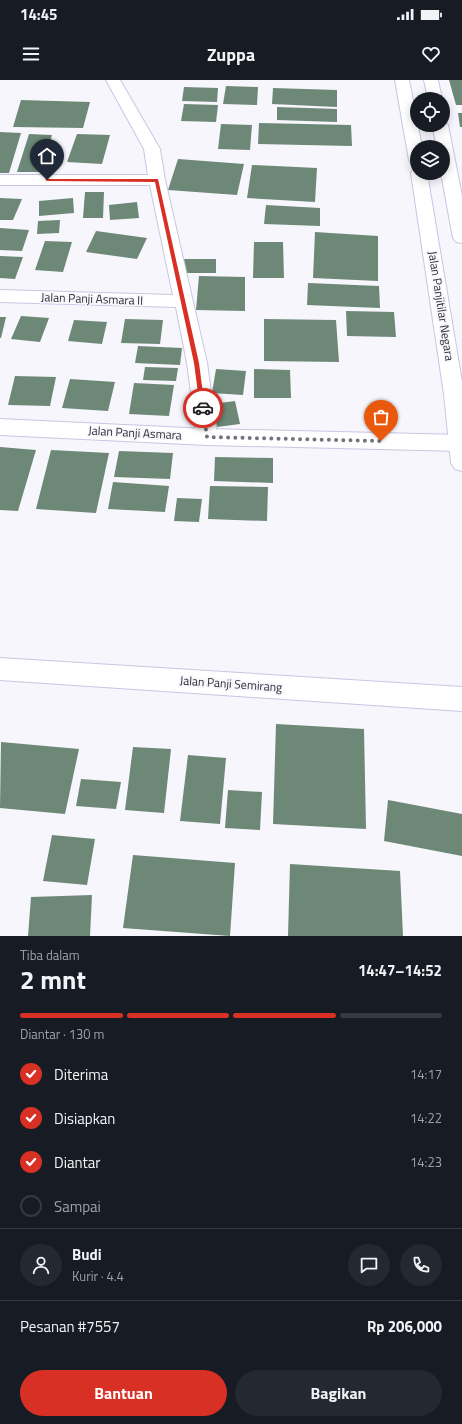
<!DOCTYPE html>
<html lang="id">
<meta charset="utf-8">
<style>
:root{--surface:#171b24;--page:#242831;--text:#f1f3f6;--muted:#9ea1a6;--line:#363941;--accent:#d93025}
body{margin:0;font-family:"Titillium Web",sans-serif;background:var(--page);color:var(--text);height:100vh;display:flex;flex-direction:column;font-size:15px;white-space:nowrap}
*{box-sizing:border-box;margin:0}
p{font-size:13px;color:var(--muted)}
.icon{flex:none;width:22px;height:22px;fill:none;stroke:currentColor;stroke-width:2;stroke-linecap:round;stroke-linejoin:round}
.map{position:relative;height:856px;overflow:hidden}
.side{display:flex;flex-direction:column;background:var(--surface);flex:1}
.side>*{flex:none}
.fabs{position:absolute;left:410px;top:12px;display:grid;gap:8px}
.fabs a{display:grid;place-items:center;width:40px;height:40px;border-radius:50%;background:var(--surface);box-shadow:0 2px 10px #0003;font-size:20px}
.pin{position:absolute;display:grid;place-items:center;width:34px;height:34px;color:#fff;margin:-41px -17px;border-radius:50% 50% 50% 0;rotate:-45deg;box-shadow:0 0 4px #0007}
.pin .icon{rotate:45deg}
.courier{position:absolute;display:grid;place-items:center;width:40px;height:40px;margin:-20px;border:3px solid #d93025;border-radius:50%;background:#fff;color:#222;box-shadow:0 1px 5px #0007}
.overview em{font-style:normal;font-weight:700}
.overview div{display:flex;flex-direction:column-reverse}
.overview{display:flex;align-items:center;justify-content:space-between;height:68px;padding:0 20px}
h1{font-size:26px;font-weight:700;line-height:30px}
.bar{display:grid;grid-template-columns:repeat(4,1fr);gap:6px 4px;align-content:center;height:48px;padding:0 20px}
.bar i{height:5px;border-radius:3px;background:var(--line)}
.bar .active{background:var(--accent)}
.bar p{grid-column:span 4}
.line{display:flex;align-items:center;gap:10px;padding:0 20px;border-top:1px solid var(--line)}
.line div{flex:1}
.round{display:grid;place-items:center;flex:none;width:42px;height:42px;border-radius:21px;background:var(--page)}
ol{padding:0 20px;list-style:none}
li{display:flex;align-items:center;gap:12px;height:44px}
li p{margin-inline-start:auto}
li .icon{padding:4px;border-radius:50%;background:var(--accent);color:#fff;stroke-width:4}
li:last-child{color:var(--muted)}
li i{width:22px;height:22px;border:2px solid var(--line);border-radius:50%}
.button{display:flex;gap:8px;margin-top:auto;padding:8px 20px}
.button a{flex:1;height:46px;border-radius:24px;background:var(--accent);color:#fff;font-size:16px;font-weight:700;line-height:46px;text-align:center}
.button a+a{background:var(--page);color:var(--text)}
.status{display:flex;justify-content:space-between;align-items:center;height:28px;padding:0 20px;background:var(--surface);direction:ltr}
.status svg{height:11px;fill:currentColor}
header{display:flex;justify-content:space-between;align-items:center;height:52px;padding:0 20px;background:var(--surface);font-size:18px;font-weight:700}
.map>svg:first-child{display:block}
</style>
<div class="status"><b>14:45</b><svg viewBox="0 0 49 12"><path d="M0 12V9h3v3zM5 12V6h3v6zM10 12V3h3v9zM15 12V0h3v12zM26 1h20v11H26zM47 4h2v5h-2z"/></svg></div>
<header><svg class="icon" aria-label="menu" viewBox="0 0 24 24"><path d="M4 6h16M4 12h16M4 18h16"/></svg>Zuppa<svg class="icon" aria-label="heart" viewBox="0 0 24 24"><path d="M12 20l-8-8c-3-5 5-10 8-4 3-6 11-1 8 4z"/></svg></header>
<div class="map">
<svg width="462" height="856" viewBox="0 0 462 856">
<rect width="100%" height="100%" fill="#f6f6fc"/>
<g fill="#6d8876">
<path d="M449 0H462V25H456Z"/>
<path d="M226 6 258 7 257 25 223 24Z"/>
<path d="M184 7 218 8 217 22 182 21Z"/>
<path d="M273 8 337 10V27L272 24Z"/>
<path d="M21 20 90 22 83 48 13 47Z"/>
<path d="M184 24 218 25 216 42 181 41Z"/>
<path d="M277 27 337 29V42L277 40Z"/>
<path d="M458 33H462V47H460Z"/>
<path d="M259 43 351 45 352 66 258 64Z"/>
<path d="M221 44 252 45 250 70 218 69Z"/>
<path d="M0 52 21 53 9 93H0Z"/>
<path d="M29 54 52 55 41 92H17Z"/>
<path d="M77 54 110 55 102 84 67 82Z"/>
<path d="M178 79 244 84 237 115 168 110Z"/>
<path d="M252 85 317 88 315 122 247 118Z"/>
<path d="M85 112H104L103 138H83Z"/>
<path d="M0 118 22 119 13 140H0Z"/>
<path d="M73 118 74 133 39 136V121Z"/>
<path d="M137 122 139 138 110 140 109 125Z"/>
<path d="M266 125 320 128V146L264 144Z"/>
<path d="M60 140 59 153 37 154 38 141Z"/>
<path d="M0 148 29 150 22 171 0 170Z"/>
<path d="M96 151 147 158 137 179 86 172Z"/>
<path d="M315 152 378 156V201L313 198Z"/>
<path d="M45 161 72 162 63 192 35 190Z"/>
<path d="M254 162H283L284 198H253Z"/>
<path d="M0 176 23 177 15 199 0 198Z"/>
<path d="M180 179H216V193H179Z"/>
<path d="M199 196 245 197V231L196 230Z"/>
<path d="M308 203 379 206 380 228 307 225Z"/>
<path d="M346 231 394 232 396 257 347 256Z"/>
<path d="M21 236 49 238 40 262 11 259Z"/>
<path d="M0 237H6L1 258H0Z"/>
<path d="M125 239 163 240 160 264 121 263Z"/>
<path d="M264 239 336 240 339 282 264 281Z"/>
<path d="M74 240 107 242 102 264 68 261Z"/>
<path d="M138 266 182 268 180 285 135 283Z"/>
<path d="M145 287 178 288 176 301 143 300Z"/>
<path d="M216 289 246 291 243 315 212 313Z"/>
<path d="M254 289 290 290 291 318H254Z"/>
<path d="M15 296 56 297 50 326 8 325Z"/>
<path d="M70 299 115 302 108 331 62 328Z"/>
<path d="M134 303 174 305 169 336 129 334Z"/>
<path d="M235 321 240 344 217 347 212 324Z"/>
<path d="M0 367 36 370 18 431 0 430Z"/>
<path d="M51 370 109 373 96 433 36 429Z"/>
<path d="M119 371 173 373 170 399 114 397Z"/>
<path d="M215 377 273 378V403L214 401Z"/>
<path d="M113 402 169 406 165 432 108 429Z"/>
<path d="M210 406 268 407 267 441 208 439Z"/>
<path d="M177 418 202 419 199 442 174 441Z"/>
<path d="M276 644 364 649 366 749 273 744Z"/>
<path d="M1 662 79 669 65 734 0 728Z"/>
<path d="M133 667 171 669 164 733 125 730Z"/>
<path d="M188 675 226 678 220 744 180 741Z"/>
<path d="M81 699 121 702 116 729 76 726Z"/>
<path d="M228 710 262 712 260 750 225 748Z"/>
<path d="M388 720 462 734V776L384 761Z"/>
<path d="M52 755 95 759 87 805 43 801Z"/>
<path d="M133 775 235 783 230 856 123 848Z"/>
<path d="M290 784 400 791 403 856H288Z"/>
<path d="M92 815 90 856H28L31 817Z"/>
</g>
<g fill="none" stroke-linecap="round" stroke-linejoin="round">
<defs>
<g id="minor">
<path d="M106 0H120L160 69 165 100 207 283 217 357 214 362 207 365 200 362 197 357 187 283 176 227 0 222V210L173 215 150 105H0V95H148L144 69Z"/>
<path d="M0 578 462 607V631L0 600Z"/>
</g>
<path id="tertiary" d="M0 339 207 349 462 355V371L207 365 0 355Z"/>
<g id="secondary">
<path d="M395 0H409L422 67H417V85L411 83 409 80Z"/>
<path d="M424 0H438L442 19H428Z"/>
<path d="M443 41 448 45 462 116V163L456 162 453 158 441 93H443V67H437L432 45H443Z"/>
<path d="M417 89V93H427L462 302V391L455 389 451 383 444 314 411 93 413 90Z"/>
</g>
</defs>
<use href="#minor" stroke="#c6c7e4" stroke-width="2"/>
<use href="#tertiary" stroke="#c6c7e4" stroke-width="2"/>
<use href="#secondary" stroke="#c6c7e4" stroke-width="2"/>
<use href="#minor" fill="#fff" fill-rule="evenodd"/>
<use href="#tertiary" fill="#fff" fill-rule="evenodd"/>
<use href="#secondary" fill="#fff" fill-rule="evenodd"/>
</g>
<path fill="#d93025" d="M45 99H158L199 283 205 329 203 330 200 328 194 283 155 102 47 101Z"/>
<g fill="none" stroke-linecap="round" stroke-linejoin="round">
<path stroke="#73737d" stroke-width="4" stroke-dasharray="0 7.2" d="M203 328 207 357 381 361"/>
</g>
<g text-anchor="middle" stroke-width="3.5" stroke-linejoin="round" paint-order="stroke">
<g font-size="12" fill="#2d2d38" stroke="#f6f6fc">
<text transform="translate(92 219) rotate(2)" y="4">Jalan Panji Asmara II</text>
<text transform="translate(441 226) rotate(81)" y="4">Jalan Panjitilar Negara</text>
<text transform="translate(135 353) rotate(3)" y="4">Jalan Panji Asmara</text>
<text transform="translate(231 604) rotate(4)" y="4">Jalan Panji Semirang</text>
</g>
</g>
</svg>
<div class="fabs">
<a><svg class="icon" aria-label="locate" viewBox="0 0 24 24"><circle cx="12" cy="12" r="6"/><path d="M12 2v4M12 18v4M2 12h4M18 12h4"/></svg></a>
<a><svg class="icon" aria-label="layers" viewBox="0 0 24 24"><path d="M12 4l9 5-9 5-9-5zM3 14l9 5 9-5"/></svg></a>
</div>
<div class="pin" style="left:381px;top:361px;background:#ea580c"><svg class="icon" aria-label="bag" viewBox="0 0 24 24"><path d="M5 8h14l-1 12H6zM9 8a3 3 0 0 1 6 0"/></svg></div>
<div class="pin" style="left:47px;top:100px;background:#1f2937"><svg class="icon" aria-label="home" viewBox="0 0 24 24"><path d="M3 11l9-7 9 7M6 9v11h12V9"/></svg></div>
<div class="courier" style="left:203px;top:328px"><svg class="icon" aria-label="car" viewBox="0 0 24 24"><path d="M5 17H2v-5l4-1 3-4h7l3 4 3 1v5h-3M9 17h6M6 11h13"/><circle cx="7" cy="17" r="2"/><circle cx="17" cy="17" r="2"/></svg></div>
</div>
<section class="side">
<div class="overview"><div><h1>2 mnt</h1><p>Tiba dalam</p></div><em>14:47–14:52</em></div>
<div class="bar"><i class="active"></i><i class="active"></i><i class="active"></i><i></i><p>Diantar · 130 m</p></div>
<ol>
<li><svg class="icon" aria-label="check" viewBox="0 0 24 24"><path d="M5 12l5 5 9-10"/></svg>Diterima<p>14:17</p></li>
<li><svg class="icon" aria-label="check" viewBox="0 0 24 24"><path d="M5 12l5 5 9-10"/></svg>Disiapkan<p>14:22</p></li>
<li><svg class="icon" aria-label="check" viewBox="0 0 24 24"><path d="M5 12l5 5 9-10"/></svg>Diantar<p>14:23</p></li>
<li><i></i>Sampai</li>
</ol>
<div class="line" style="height:72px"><a class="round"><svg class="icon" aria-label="person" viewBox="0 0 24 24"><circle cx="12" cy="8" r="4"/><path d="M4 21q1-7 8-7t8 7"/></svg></a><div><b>Budi</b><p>Kurir · 4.4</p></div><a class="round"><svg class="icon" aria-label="chat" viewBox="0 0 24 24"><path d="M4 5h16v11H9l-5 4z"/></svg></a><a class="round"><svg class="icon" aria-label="phone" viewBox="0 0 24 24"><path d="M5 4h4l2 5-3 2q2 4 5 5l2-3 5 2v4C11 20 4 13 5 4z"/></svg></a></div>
<div class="line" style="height:52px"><div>Pesanan #7557</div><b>Rp 206,000</b></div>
<div class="button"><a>Bantuan</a><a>Bagikan</a></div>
</section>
